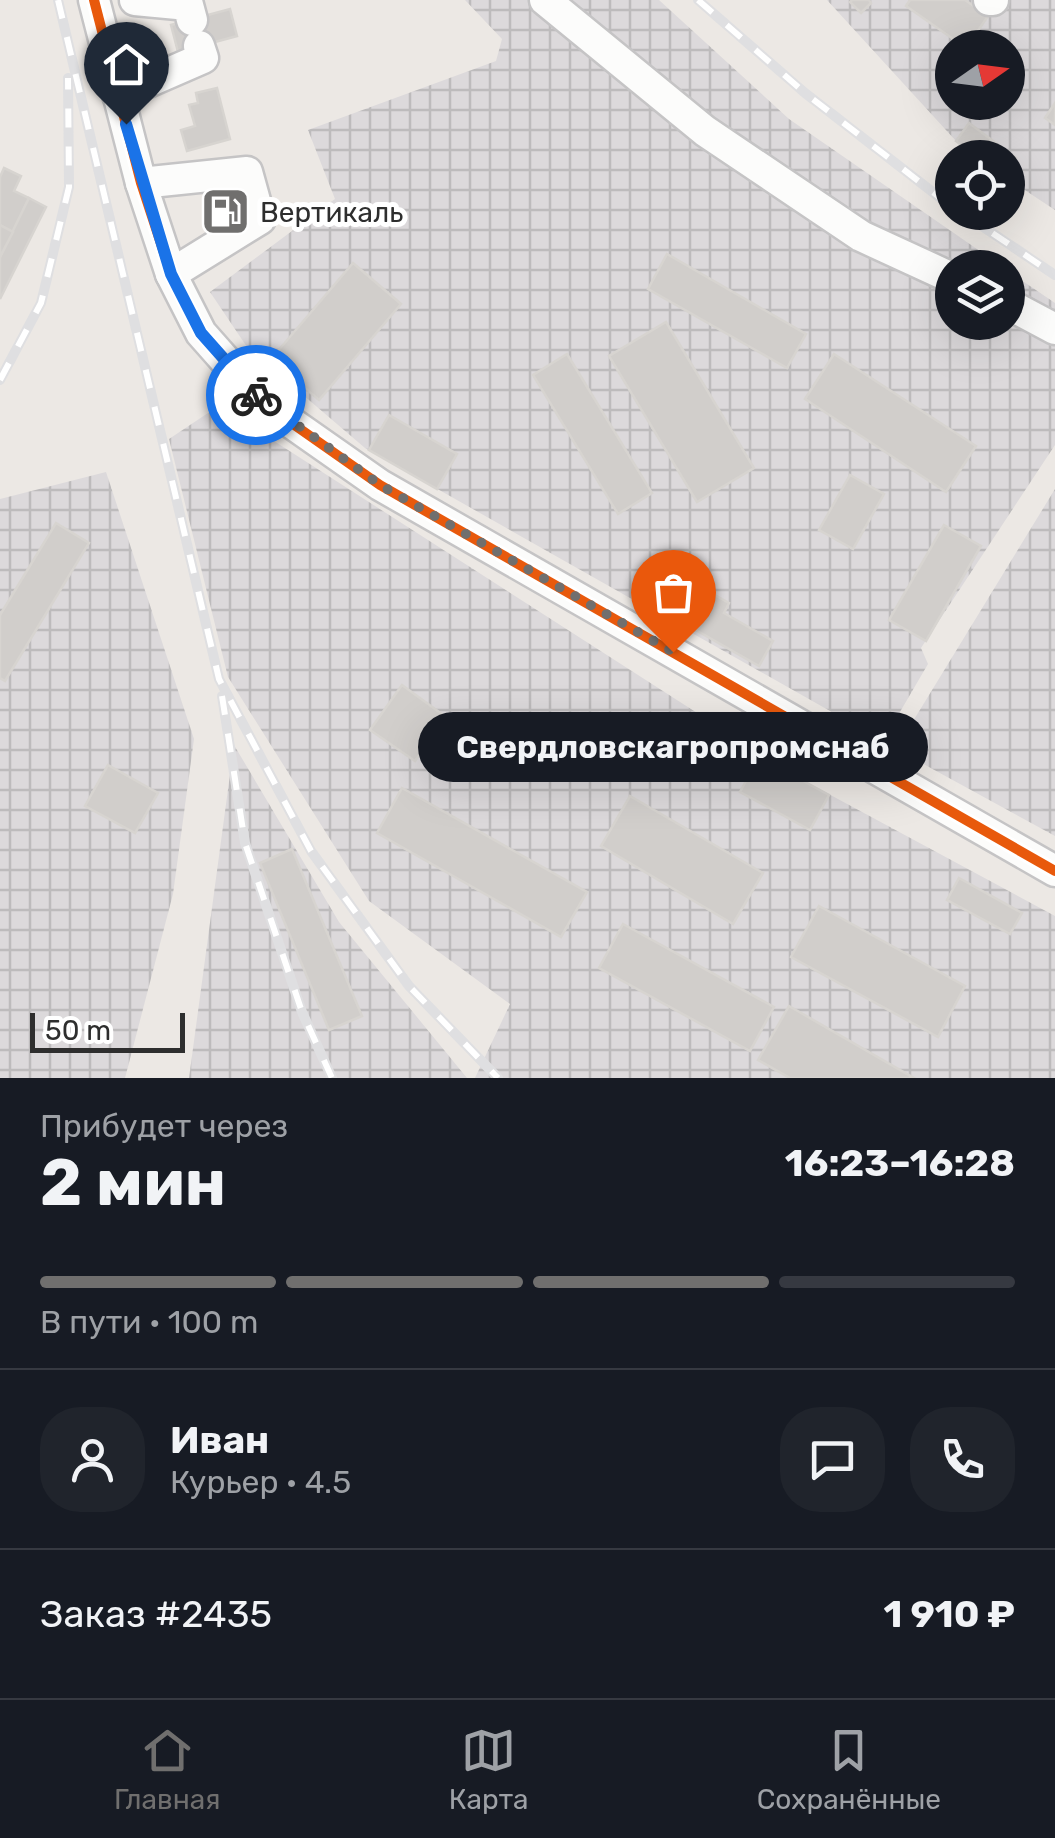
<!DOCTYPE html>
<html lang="ru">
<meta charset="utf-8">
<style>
:root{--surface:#171b24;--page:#20242c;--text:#f1f3f6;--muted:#9ea1a6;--line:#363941;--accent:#706f6e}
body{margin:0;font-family:Rubik,sans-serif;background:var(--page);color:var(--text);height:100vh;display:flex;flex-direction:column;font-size:38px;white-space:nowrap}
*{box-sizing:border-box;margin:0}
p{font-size:32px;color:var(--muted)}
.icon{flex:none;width:55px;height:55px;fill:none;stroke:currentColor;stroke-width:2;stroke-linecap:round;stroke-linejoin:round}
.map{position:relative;height:1078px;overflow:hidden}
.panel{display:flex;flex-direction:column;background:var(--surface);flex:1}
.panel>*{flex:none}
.needle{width:65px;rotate:76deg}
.controls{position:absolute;left:935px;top:30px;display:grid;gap:20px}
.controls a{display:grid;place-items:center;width:90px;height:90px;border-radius:50%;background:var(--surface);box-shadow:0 10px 40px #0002;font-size:50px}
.scale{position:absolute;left:30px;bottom:25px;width:155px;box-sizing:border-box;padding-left:10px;border:5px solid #2e2e2e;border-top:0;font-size:28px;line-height:35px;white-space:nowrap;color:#2e2e2e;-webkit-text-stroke:8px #fff;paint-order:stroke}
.pin{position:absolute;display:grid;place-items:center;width:85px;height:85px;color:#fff;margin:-102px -42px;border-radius:50% 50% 50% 0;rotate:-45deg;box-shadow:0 0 10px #0007}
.pin .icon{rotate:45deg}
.courier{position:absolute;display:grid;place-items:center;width:100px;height:100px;margin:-50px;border:8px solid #1a73e8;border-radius:50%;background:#fff;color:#222;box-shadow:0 2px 12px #0007}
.bubble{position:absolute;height:70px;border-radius:35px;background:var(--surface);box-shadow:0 10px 40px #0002;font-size:32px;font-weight:700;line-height:70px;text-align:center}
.head em{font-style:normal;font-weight:700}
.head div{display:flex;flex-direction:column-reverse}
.head{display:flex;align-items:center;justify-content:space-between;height:170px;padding:0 40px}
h1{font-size:65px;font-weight:700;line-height:75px}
.bar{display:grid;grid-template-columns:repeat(4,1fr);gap:15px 10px;align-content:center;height:120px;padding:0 40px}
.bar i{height:12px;border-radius:8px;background:var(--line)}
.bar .on{background:var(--accent)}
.bar p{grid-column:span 4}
.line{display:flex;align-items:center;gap:25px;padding:0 40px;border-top:2px solid var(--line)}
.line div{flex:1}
.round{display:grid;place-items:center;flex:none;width:105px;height:105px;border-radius:40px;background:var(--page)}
.tab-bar{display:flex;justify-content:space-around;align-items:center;height:140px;border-top:2px solid var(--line);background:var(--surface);font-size:28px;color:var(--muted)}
.tab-bar a{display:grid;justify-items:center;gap:5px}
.tab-bar .on{color:var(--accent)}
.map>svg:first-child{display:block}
</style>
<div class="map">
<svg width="1055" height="1078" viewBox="0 0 1055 1078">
<defs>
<pattern id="industrial-grid" width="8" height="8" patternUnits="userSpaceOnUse" patternTransform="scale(2.5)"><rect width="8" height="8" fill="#dcd9db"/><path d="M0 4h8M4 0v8" fill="none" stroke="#bdbbbc"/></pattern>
</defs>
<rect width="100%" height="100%" fill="#ece8e4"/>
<g fill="url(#industrial-grid)" fill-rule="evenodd">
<path d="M465 0H659L789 119 1003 267 952 268V322H1008V271L1055 303V445L921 648 928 664 883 741 365 448 247 347 210 292 335 199 308 130 496 61 502 39Z"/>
<path d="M827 0H1055V210L1008 179V158L956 141ZM952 48H1008V102H952Z"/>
<path d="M229 399 274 441 761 754 760 757 1055 916V1078H475L510 1004 369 901 228 677 169 439Z"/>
<path d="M106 472 194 739 173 894 125 1078H0V499Z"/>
<path d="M1055 489V836L896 749Z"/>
<path d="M234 745 339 922 467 1078H189Z"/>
</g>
<g fill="#d1cecb" stroke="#d7d4d0" stroke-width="2.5">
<path d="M852 0H869L871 3 861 13 850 2Z"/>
<path d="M910 0H965L988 16 966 48 906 6Z"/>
<path d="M230 9 237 36 178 52 171 25Z"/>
<path d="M217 88 230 139 187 151 181 130 195 126 189 105 198 103 196 93Z"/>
<path d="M960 102H986L972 119 957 107Z"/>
<path d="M1055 103V125L1045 118Z"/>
<path d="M969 123 1016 158 1008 168V158H978L956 141Z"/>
<path d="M4 168 21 176 14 191 29 198 13 232 0 225V177Z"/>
<path d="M29 198 46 207 0 299V257Z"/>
<path d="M0 225 13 232 0 257Z"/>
<path d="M667 254 806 334 787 368 648 289Z"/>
<path d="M353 263 401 304 319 400 271 359Z"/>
<path d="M666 322 754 468 697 502 609 356Z"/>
<path d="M567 354 652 493 618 514 533 375Z"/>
<path d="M834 354 976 446 946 492 805 399Z"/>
<path d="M389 415 457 454 437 489 369 450Z"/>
<path d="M850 475 884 494 853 549 819 530Z"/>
<path d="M56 523 89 543 5 681 0 678V615Z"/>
<path d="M944 525 981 546 926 641 889 620Z"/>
<path d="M663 566 729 603 724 613 773 641 759 666 643 600Z"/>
<path d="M402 685 446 717 415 761 370 730Z"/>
<path d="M759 757 829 795 810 830 740 792Z"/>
<path d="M108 765 158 793 135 833 85 806Z"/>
<path d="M402 788 587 892 561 937 377 833Z"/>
<path d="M630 796 763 873 733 924 601 846Z"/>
<path d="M292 849 362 1016 329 1030 260 863Z"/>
<path d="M959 878 1022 913 1010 934 947 900Z"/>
<path d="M819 906 965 986 938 1037 791 957Z"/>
<path d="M623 924 774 1007 750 1051 599 968Z"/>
<path d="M789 1006 914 1078H790L758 1060Z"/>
</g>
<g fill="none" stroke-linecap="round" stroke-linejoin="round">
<defs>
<g id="minor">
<path d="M94 0 141 183 171 274 201 333 263 403 380 485 1055 871"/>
<path d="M135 0 188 5 192 20"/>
<path d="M545 0 705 131 861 236 952 278"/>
<path d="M989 0H993"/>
<path d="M118 95 203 58 199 46"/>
<path d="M141 183 247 172 260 219 171 274"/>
<path d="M1008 304 1055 329"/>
</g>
</defs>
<use href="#minor" stroke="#c5c4c5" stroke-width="35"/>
<use href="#minor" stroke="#fcfcfb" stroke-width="30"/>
<defs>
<g id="rail">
<path d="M58 0 219 679 311 851 409 986 498 1078"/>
<path d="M698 0 805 93 952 207"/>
<path d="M961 212 1055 275"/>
<path d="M0 380 41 303 69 187 68 78"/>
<path d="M222 696 245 843 302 1012 332 1078"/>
</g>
</defs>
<use href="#rail" stroke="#dfdfe1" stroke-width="10"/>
<use href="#rail" stroke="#fff" stroke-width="6" stroke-dasharray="19" stroke-linecap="butt"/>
<defs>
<path id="cycleway" d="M94 0 141 183 171 274 201 333 263 403 380 485 1055 871"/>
</defs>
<use href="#cycleway" stroke="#fff" stroke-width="16"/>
<use href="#cycleway" stroke="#e8590c" stroke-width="10"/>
</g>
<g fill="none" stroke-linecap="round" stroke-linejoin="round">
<path stroke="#706f6e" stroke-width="10" stroke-dasharray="0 18" d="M256 395 380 485 673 652"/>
<path stroke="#1a73e8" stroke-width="12" d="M126 124 171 274 201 333 256 395"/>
</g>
<defs>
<symbol id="fuel-square" viewBox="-11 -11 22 22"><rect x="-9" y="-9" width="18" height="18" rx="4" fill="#706f6e" stroke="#fff"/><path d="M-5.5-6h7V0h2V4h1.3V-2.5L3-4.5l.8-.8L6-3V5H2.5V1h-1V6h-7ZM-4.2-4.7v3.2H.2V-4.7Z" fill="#fff"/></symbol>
</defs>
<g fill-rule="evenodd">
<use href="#fuel-square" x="198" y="184" width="55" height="55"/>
</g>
<g text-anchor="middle" stroke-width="10" stroke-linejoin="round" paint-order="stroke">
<g font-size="28" fill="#2e2e2e" stroke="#fff" text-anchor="start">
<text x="260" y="222">Вертикаль</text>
</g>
</g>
</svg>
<div class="controls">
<a><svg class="needle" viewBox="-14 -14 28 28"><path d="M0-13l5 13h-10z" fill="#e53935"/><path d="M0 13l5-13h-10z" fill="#9ea1a6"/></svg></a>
<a><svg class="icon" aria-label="locate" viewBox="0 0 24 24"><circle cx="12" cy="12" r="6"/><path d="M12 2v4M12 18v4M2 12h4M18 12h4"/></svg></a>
<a><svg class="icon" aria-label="layers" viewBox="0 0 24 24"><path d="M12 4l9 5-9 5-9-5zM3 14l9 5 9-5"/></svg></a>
</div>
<div class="scale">50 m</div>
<div class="pin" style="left:673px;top:652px;background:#ea580c"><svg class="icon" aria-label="bag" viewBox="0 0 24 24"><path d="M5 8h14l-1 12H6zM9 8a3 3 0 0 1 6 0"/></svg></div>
<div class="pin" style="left:126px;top:124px;background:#1f2937"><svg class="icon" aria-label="home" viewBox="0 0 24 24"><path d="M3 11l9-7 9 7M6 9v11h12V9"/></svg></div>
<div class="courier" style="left:256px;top:395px"><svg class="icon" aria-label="bike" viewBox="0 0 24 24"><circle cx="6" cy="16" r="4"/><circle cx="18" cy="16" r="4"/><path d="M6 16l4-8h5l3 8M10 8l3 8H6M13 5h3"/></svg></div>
<div class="bubble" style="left:418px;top:712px;width:510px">Свердловскагропромснаб</div>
</div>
<section class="panel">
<div class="head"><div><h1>2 мин</h1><p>Прибудет через</p></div><em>16:23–16:28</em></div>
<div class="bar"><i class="on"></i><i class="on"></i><i class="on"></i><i></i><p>В пути · 100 m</p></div>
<div class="line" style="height:180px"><a class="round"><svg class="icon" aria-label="person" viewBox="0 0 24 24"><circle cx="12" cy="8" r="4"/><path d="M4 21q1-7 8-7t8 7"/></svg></a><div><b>Иван</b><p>Курьер · 4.5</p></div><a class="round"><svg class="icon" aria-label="chat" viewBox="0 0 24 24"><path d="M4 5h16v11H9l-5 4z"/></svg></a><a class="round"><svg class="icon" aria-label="phone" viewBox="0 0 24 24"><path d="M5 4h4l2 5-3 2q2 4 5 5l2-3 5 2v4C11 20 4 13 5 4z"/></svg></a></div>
<div class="line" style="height:130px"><div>Заказ #2435</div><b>1 910 ₽</b></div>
</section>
<nav class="tab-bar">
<a class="on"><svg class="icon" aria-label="home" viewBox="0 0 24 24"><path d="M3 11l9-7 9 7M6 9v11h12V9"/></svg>Главная</a>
<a><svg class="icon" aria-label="map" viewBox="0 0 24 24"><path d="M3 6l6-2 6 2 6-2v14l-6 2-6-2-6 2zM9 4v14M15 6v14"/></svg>Карта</a>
<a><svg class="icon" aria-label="saved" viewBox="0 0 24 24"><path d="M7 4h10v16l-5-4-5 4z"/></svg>Сохранённые</a>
</nav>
